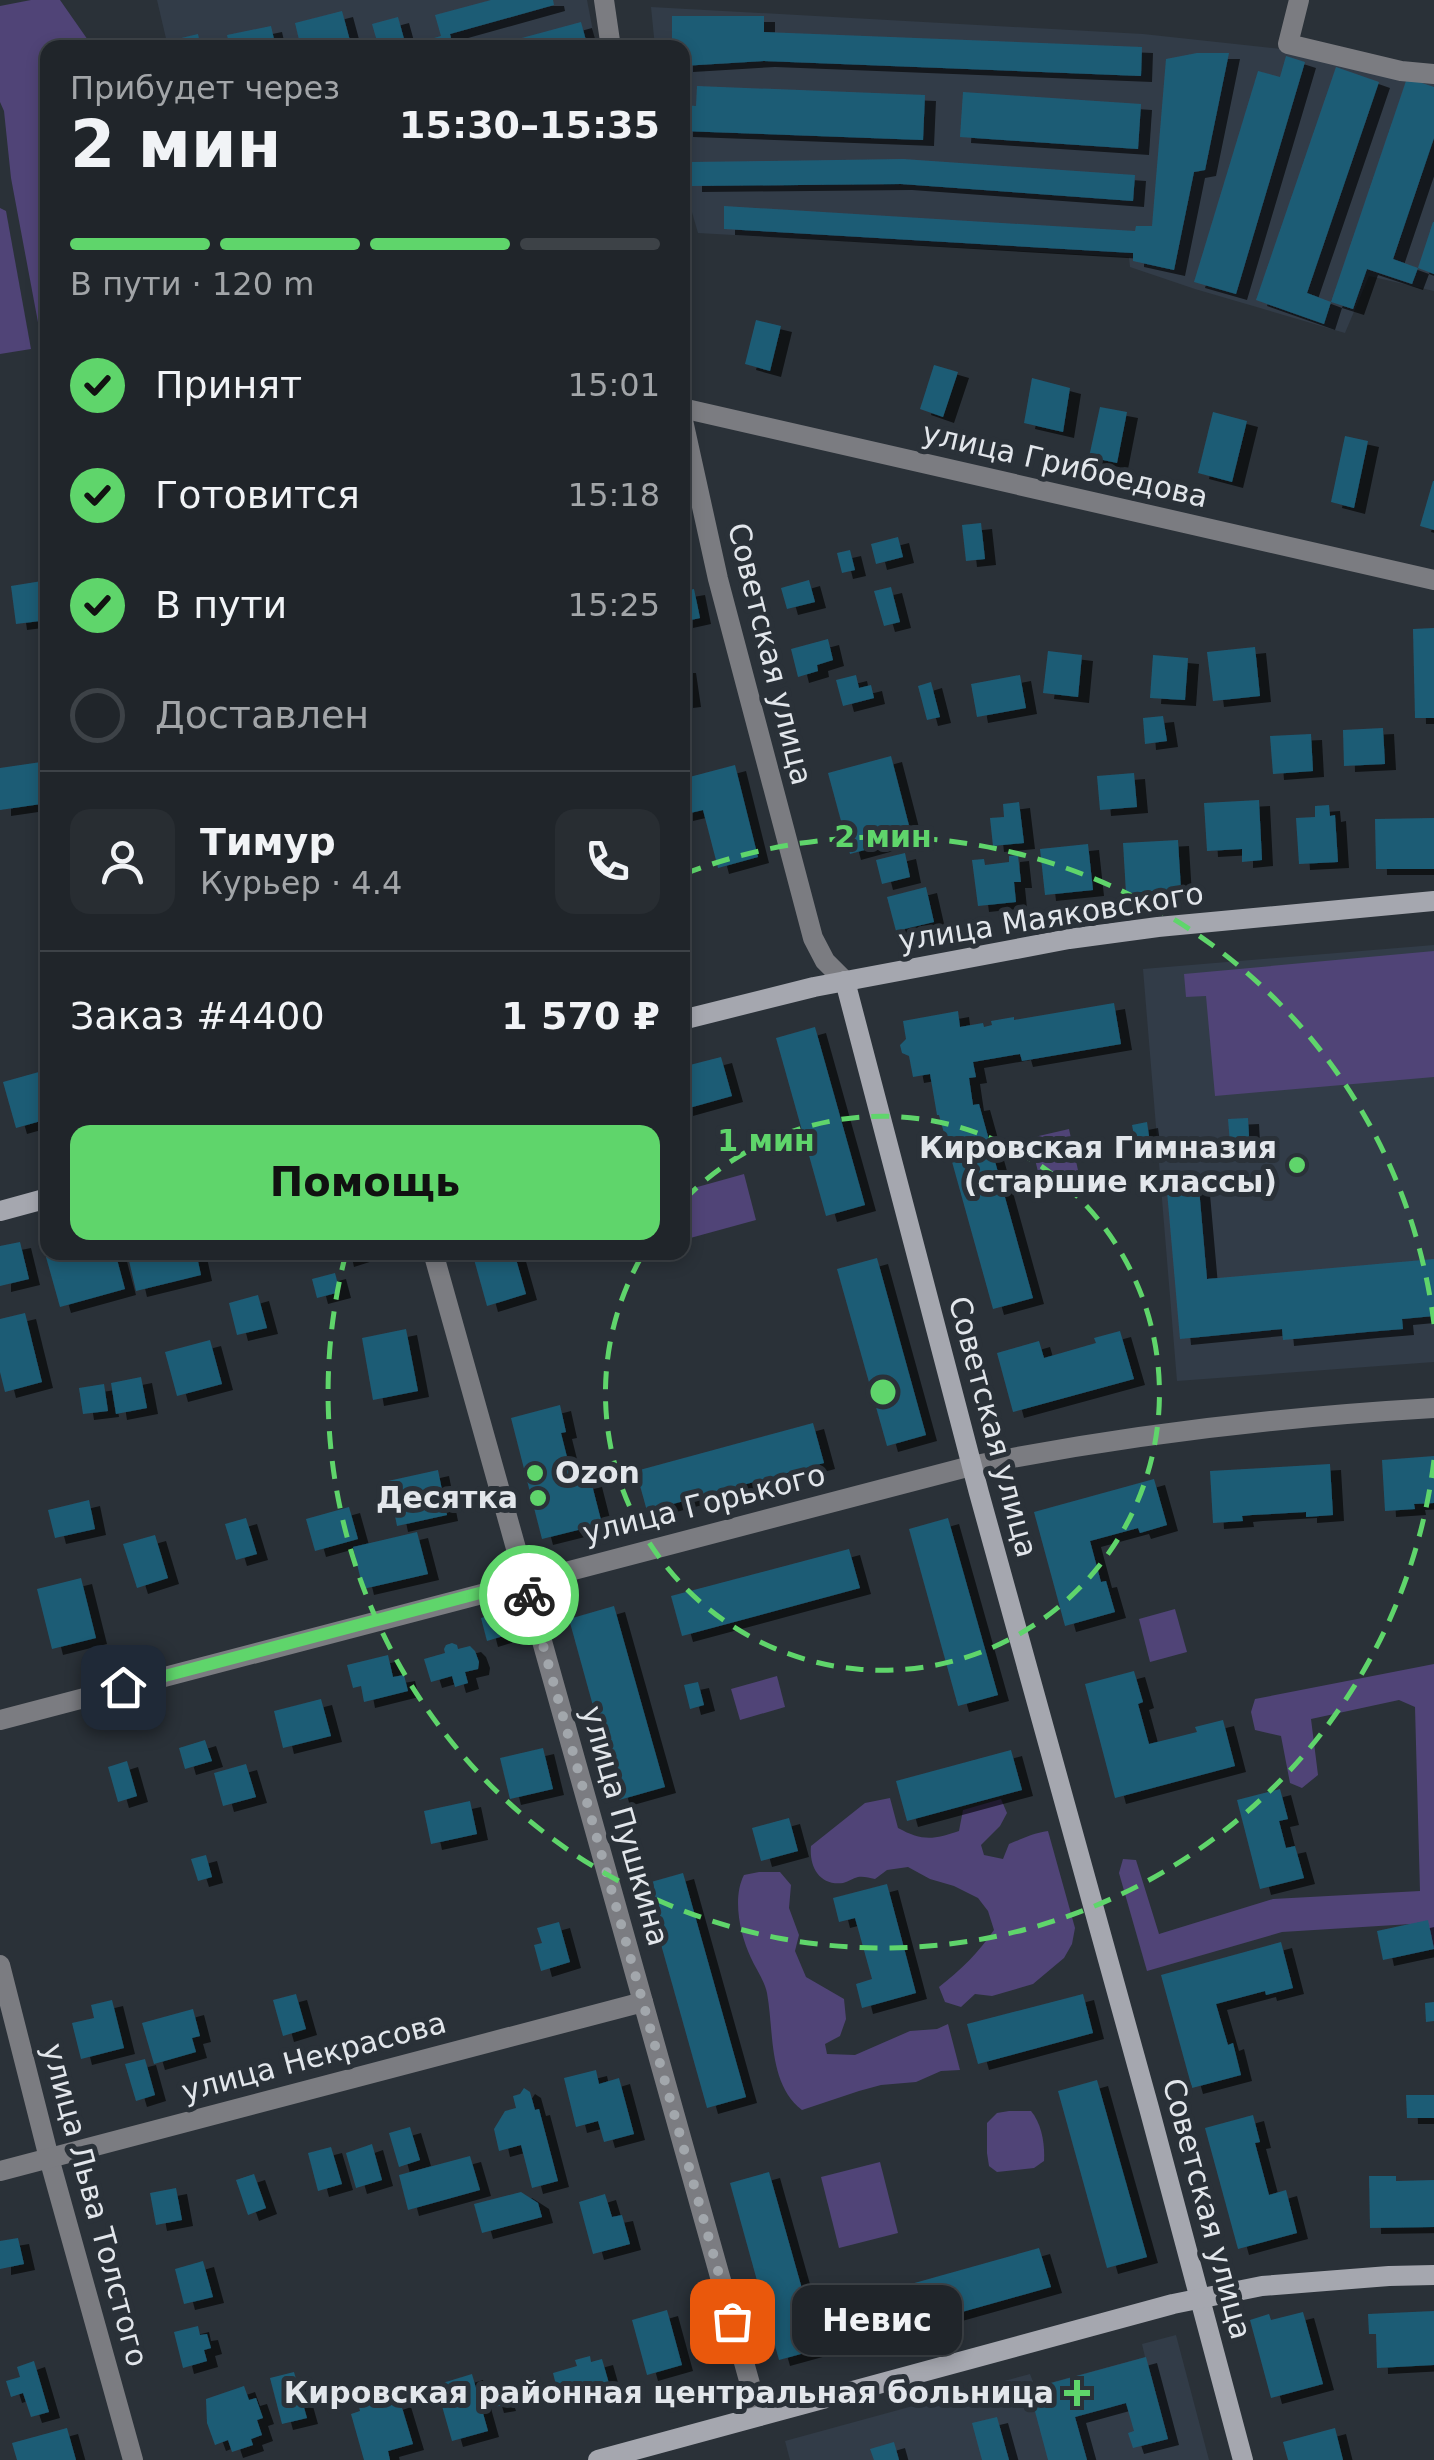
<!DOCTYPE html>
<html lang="ru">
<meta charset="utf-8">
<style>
:root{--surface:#20252a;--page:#282d32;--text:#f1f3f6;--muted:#a2a5a8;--line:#3d4247;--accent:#5fd56b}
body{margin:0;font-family:"DejaVu Sans",sans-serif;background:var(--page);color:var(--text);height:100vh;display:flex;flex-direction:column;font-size:38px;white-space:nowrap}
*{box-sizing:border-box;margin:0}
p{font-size:32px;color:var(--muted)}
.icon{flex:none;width:55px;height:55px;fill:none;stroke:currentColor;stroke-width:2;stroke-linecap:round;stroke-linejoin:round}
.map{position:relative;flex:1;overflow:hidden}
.details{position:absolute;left:40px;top:40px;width:650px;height:1220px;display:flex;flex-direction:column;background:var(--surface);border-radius:20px;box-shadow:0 5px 15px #0003,0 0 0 2px var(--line)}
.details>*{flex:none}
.pin{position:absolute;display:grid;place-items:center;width:85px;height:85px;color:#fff;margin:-42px;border-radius:20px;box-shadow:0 5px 15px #0006}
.courier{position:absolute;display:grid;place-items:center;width:100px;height:100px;margin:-50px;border:8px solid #5fd56b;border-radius:50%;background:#fff;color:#222;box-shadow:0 2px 12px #0007}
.bubble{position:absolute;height:70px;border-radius:20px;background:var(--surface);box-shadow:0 5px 15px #0003,0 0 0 2px var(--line);font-size:32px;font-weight:700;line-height:70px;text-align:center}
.head em{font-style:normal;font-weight:700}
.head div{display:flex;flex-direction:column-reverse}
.head{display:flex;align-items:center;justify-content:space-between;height:170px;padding:0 30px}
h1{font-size:65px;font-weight:700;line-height:75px}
.bar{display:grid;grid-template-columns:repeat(4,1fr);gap:15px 10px;align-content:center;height:120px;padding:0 30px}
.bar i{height:12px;border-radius:8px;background:var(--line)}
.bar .current{background:var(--accent)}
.bar p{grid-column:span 4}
.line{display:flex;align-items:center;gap:25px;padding:0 30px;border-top:2px solid var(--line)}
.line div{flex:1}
.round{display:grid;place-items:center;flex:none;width:105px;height:105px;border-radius:20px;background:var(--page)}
ol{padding:0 30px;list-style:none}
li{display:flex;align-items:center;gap:30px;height:110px}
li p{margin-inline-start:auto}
li .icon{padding:10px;border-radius:50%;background:var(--accent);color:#111;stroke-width:4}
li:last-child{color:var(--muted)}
li i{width:55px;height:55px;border:5px solid var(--line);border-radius:50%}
.action{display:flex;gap:20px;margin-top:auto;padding:20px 30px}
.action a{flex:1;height:115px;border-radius:20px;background:var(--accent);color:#111;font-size:40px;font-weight:700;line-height:115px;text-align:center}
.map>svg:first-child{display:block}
</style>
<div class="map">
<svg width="1434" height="2460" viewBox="0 0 1434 2460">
<defs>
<filter id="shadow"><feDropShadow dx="11" dy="6" stdDeviation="0" flood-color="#0009"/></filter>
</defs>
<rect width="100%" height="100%" fill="#2a3138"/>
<g fill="#323c48">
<path d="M157 0H587L596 47H168Z"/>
<path d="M651 7 1143 34 1282 49 1434 79V291L1369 276 1345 333 1195 289 1130 267 1129 257 698 233 683 181 682 48 655 47Z"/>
<path d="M1434 945V1362L1177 1381 1143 969Z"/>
<path d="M1176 2335 1209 2460H790L785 2441 1030 2374 1035 2387 1145 2357 1142 2344Z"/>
</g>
<g fill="#504477">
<path d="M31 0H60L90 43 88 47 48 48 46 365 11 178 4 111 0 102V6Z"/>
<path d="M0 208 6 211 31 349 0 354Z"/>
<path d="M1434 951V1077L1215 1096 1206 996 1186 997 1184 974Z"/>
<path d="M1069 1129 1081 1184 1043 1193 1030 1138Z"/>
<path d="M744 1174 756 1220 683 1240V1191Z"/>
<path d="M1175 1609 1187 1652 1150 1662 1139 1619Z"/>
<path d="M1434 1664V1948L1416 1941 1411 1924 1282 1932 1147 1971 1119 1873 1123 1859 1136 1860 1159 1934 1273 1899 1420 1891 1415 1707 1399 1700 1311 1719 1318 1775 1302 1788 1290 1783 1281 1736 1255 1730 1251 1712 1255 1699Z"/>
<path d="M777 1676 785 1707 740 1720 731 1689Z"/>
<path d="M890 1798 898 1828C922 1841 933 1840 959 1831L963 1810 1001 1799 1007 1813 1000 1826 981 1845 984 1855 1003 1859 1009 1844C1022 1839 1033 1833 1048 1831L1075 1928 1072 1944 1064 1958 1033 1984 992 1996 975 1994 961 2007 945 2002 939 1987C961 1970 979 1952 994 1930L988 1911 978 1898 954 1886 930 1879 908 1867 887 1870 875 1879C869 1878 864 1876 858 1877 853 1878 848 1882 843 1883 819 1886 809 1866 811 1846L865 1803Z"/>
<path d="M759 1872H780L791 1885 789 1908 799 1935 795 1951 806 1977 844 1999 846 2019 840 2036 825 2044 827 2054 855 2055 910 2031 937 2029 948 2024 960 2070 941 2071 916 2082 881 2085 859 2091 802 2110C768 2084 774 2031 767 1993 765 1982 756 1969 751 1958 740 1935 732 1898 744 1875Z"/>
<path d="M1009 2111H1031C1042 2124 1045 2145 1044 2161L1034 2168 997 2172 989 2166 987 2153V2123L997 2113Z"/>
<path d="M880 2162 898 2233 839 2248 821 2177Z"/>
</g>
<g fill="#1e5b75" filter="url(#shadow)">
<path d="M491 0H553L554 5 450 34 453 48H379L372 24 398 17 406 46 441 36 435 15Z"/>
<path d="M342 11 352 48H301L295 23Z"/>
<path d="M672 16H764V32L1142 47 1141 76 764 61 682 66V48H672Z"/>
<path d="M581 22 588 48H492V46Z"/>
<path d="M271 26 276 48H230L227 35Z"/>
<path d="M198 34 201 48H175L173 40Z"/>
<path d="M1197 53H1229L1205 170 1194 172 1174 270 1133 261V253L724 229V206L1135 231 1136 226H1152L1166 59Z"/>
<path d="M1286 56 1305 62 1236 294 1194 282 1258 71 1280 77Z"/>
<path d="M1336 67 1379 82 1307 293 1331 302 1324 324 1256 300Z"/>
<path d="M1407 78 1434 87V138L1393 259 1418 268 1412 284 1367 269 1353 309 1331 302Z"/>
<path d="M697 86 925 95 923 140 682 131V105L696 106Z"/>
<path d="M963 92 1141 104 1138 149 960 137Z"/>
<path d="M903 159 1135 175 1133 201 901 184 691 186V162Z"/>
<path d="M1433 222H1434V274L1418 268Z"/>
<path d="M756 320 781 326 770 371 745 364Z"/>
<path d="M934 365 958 372 943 417 920 409Z"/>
<path d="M1032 378 1070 388 1063 432 1024 423Z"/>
<path d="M1100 407 1127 412 1117 463 1089 457Z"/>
<path d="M1213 412 1247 421 1232 482 1198 473Z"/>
<path d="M1345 436 1368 441 1354 508 1331 502Z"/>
<path d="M1433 481H1434V530L1420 526Z"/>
<path d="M981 523 985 559 966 561 962 525Z"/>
<path d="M898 537 903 557 876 564 871 544Z"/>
<path d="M850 550 855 570 842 573 837 553Z"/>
<path d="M48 580V620L16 624 11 586Z"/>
<path d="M809 580 815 602 787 609 781 588Z"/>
<path d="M891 587 900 622 884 626 874 591Z"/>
<path d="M694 589 700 618 682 622V591Z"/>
<path d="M1434 628V718H1415L1413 629Z"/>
<path d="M828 639 833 660 817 665 818 671 798 677 791 649Z"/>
<path d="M1255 647 1260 696 1213 701 1207 652Z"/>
<path d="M1048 651 1082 655 1078 697 1043 693Z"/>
<path d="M1153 655 1188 658 1185 700 1150 698Z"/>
<path d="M682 667H685L690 701 682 702Z"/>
<path d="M856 675 859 688 871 685 874 698 843 706 836 680Z"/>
<path d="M1020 675 1026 708 977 717 971 684Z"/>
<path d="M931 682 940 717 927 720 918 686Z"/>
<path d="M1163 716 1167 741 1145 744 1143 718Z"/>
<path d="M1383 728 1385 764 1344 766 1343 730Z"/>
<path d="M1311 734 1313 771 1273 774 1270 736Z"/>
<path d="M891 756 912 837 850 854 828 773Z"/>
<path d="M48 761V803L0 810V768Z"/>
<path d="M735 765 758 857 718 868 703 810 682 815V779Z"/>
<path d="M1134 773 1137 807 1100 810 1097 776Z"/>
<path d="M1259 800 1262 860 1242 862V849L1207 851 1204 803Z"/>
<path d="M1019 802 1024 843 993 846 990 818 1004 817 1003 804Z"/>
<path d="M1329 805 1330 816 1335 815 1338 862 1299 864 1296 818 1315 817V806Z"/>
<path d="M1434 818V869H1376L1375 819Z"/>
<path d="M1178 840 1181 890 1126 893 1123 843Z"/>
<path d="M1088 844 1093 890 1045 895 1040 849Z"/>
<path d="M905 853 910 877 882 884 876 860Z"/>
<path d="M1018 855 1021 882H1014L1016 902 978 906 972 860 984 859 985 865 1009 862V856Z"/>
<path d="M926 887 934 922 896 931 887 897Z"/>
<path d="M1114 1003 1121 1044 1022 1061 1020 1054 973 1062 976 1077 969 1078 973 1105 979 1104 1033 1298 993 1309 939 1115H937L930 1074 913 1077 909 1056 902 1053 900 1045 906 1039 903 1021 958 1011 960 1027 983 1023 984 1027 992 1025 991 1021 1014 1017V1020Z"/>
<path d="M815 1027 865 1205 826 1216 776 1038Z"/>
<path d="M721 1057 732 1096 682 1110V1067Z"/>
<path d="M46 1070 48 1119 16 1128 3 1082Z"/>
<path d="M1248 1118 1250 1154 1231 1155 1228 1119Z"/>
<path d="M1147 1122 1150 1143 1136 1146 1132 1125Z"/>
<path d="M1198 1177 1207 1279 1434 1259V1316L1402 1319 1403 1329 1367 1332 1283 1340 1282 1329 1180 1339 1166 1180Z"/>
<path d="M20 1242 29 1279 0 1286V1246Z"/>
<path d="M61 1252H115L125 1289 60 1307 46 1257Z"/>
<path d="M127 1252H196L201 1275 136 1291Z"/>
<path d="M341 1252H368V1253L343 1261Z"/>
<path d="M472 1252H514L526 1294 487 1306Z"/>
<path d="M877 1258 926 1435 887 1446 837 1269Z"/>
<path d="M335 1273 340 1292 317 1298 312 1279Z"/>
<path d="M258 1295 267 1328 237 1335 229 1303Z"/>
<path d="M25 1313 42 1382 5 1392 0 1372V1319Z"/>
<path d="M406 1329 418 1391 373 1400 362 1338Z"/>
<path d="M1120 1331 1134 1379 1013 1412 997 1353 1039 1341 1044 1358 1096 1343 1094 1338Z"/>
<path d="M210 1340 222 1384 177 1396 165 1352Z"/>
<path d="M141 1377 147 1408 116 1414 111 1383Z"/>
<path d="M104 1384 108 1411 83 1414 79 1388Z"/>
<path d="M560 1405 566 1432 561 1433 574 1485 591 1481 602 1524 542 1539 511 1418Z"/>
<path d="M813 1423 824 1463 647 1511 636 1471Z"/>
<path d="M1434 1456V1503L1414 1504 1415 1509 1385 1511 1382 1460Z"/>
<path d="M1330 1464 1333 1515 1306 1517V1512L1252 1515 1242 1516 1243 1521 1213 1523 1210 1471Z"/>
<path d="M438 1470 447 1515 397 1526 388 1481Z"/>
<path d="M1154 1479 1167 1525 1140 1533 1138 1528 1090 1541 1101 1582 1106 1581 1115 1612 1065 1626 1034 1512Z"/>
<path d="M89 1500 95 1529 55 1538 48 1510Z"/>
<path d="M349 1507 358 1539 315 1551 306 1519Z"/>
<path d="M246 1518 257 1554 236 1560 225 1524Z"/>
<path d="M948 1518 998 1695 958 1706 909 1529Z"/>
<path d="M417 1532 428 1574 363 1589 353 1547Z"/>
<path d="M155 1535 168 1578 137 1588 123 1544Z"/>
<path d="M849 1549 860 1588 682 1636 671 1596Z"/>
<path d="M81 1578 96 1638 52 1649 37 1589Z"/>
<path d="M614 1606 665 1787 619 1800 569 1619Z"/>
<path d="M511 1609 517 1632 487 1641 481 1618Z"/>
<path d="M452 1643 457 1645 458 1649 470 1646 475 1651 479 1662 478 1669 465 1672 468 1683 455 1687 452 1676 431 1682 424 1659 445 1653 444 1649 446 1645Z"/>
<path d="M388 1655 393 1677 404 1675 408 1691 364 1702 361 1686 353 1688 347 1665Z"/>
<path d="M1134 1671 1143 1702 1138 1704 1149 1744 1197 1732 1195 1727 1223 1720 1235 1766 1115 1798 1085 1684Z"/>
<path d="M698 1682 704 1705 690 1709 684 1685Z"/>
<path d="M321 1699 331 1736 283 1748 274 1711Z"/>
<path d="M205 1740 212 1761 185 1769 179 1748Z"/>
<path d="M543 1748 553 1789 510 1799 500 1758Z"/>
<path d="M1011 1750 1022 1790 907 1821 896 1781Z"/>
<path d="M127 1761 137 1796 118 1802 108 1767Z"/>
<path d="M246 1764 256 1797 223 1806 214 1773Z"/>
<path d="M1280 1789 1288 1819 1279 1821 1286 1848 1295 1846 1304 1878 1260 1889 1237 1800Z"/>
<path d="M470 1801 477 1834 431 1844 424 1811Z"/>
<path d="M789 1818 798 1851 761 1861 752 1828Z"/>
<path d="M206 1855 212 1877 198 1881 191 1859Z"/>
<path d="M683 1873 746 2097 707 2108 644 1884Z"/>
<path d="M887 1884 916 1993 862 2008 856 1984 872 1979 855 1918 839 1922 833 1898Z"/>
<path d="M1428 1920 1434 1949 1383 1960 1377 1931Z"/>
<path d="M559 1922 570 1962 541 1971 534 1945 542 1943 537 1928Z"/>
<path d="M1281 1942 1293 1988 1266 1995 1265 1991 1216 2004 1228 2045 1233 2043 1241 2075 1192 2088 1161 1975Z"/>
<path d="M296 1994 306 2029 283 2036 273 2000Z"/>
<path d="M1083 1994 1093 2033 978 2064 967 2024Z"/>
<path d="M112 2000 124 2048 81 2059 72 2023 94 2018 91 2005Z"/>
<path d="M1434 2002V2021L1426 2022 1425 2003Z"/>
<path d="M193 2009 200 2036 192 2038 196 2052 154 2064 142 2023Z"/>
<path d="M145 2059 155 2095 136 2101 125 2064Z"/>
<path d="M596 2070 599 2084 619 2078 634 2134 604 2142 598 2121 576 2127 564 2078Z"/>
<path d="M1097 2080 1147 2257 1107 2268 1058 2091Z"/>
<path d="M524 2088 530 2092 535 2110 539 2109 558 2181 532 2188 521 2145 499 2151 494 2129 505 2111 516 2108 513 2096 520 2094Z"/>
<path d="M1406 2095H1434V2118H1407Z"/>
<path d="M1253 2115 1260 2142 1255 2143 1269 2195 1286 2190 1297 2233 1238 2249 1205 2128Z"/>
<path d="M410 2127 420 2160 399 2167 389 2133Z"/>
<path d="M372 2144 382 2180 356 2188 346 2153Z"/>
<path d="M331 2147 342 2184 318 2191 308 2153Z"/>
<path d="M470 2156 480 2190 408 2210 399 2175Z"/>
<path d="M769 2172 819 2349 779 2360 730 2183Z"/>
<path d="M254 2174 266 2208 248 2215 236 2180Z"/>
<path d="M1369 2176H1396V2181L1434 2180V2227L1370 2228Z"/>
<path d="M176 2188 182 2220 156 2225 150 2193Z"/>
<path d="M521 2192 538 2203 542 2217 482 2233 474 2204Z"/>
<path d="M605 2194 612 2217 622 2215 630 2244 593 2254 579 2202Z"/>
<path d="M18 2238 24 2264 0 2269V2241Z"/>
<path d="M1039 2248 1051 2287 873 2337 861 2298Z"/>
<path d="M203 2261 213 2297 184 2304 175 2269Z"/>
<path d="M667 2310 682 2365 647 2375 632 2320Z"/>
<path d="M1434 2311V2365L1377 2368 1376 2334H1369L1368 2314Z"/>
<path d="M1303 2312 1323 2384 1271 2398 1250 2320 1269 2314 1271 2320Z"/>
<path d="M198 2326 200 2335 207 2334 211 2348 204 2350 207 2361 183 2368 174 2332Z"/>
<path d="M590 2356 591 2362 602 2359 610 2387 560 2401 553 2373 577 2366 575 2360Z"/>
<path d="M1146 2357 1168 2439 1133 2448 1128 2433 1134 2431 1126 2403 1075 2417 1087 2460H1048L1029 2389Z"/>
<path d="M34 2361 49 2412 31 2417 23 2393 11 2397 6 2381 20 2377 17 2367Z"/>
<path d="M294 2372 307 2418 282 2424 270 2378Z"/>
<path d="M472 2374 488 2431 452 2441 436 2385Z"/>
<path d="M497 2382 505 2405 493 2407 486 2383Z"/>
<path d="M244 2386 249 2400 256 2398 263 2418 257 2420 262 2435 251 2439 253 2445 232 2452 228 2440 215 2445 207 2423 206 2399Z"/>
<path d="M379 2394 383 2407 400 2401 413 2444 388 2451 390 2460H364L351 2414 360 2411 357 2400Z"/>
<path d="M997 2417 1009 2460H982L972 2423Z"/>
<path d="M67 2428 76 2460H17L12 2443Z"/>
<path d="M1335 2428 1343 2460H1288L1283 2442Z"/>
<path d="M894 2442 899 2460H874L870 2449Z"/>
</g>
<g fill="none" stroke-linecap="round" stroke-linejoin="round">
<g stroke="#7b7c81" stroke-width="20">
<path d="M604 0 611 48"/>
<path d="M1299 0 1288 44 1401 71 1434 74"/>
<path d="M682 408 1434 580"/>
<path d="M682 416 718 579 813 938 825 961 845 981"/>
<path d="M433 1252 759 2416"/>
<path d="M0 1720 971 1466C1124 1435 1279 1417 1434 1408"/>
<path d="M0 1965 49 2158 133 2460"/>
<path d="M0 2171 643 2002"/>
</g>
<g stroke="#a5a7af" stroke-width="20">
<path d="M845 981 979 1493 1149 2108 1243 2460"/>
<path d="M682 1020 814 987 1069 939 1158 927 1434 901"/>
<path d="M0 1211 48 1198"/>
<path d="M598 2460 1173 2304 1262 2286 1389 2276 1434 2275"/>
</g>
</g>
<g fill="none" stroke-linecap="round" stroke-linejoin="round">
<path stroke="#a2a7ac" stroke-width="10" stroke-dasharray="0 18" d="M529 1595 732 2321"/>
<path stroke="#5fd56b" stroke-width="12" d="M123 1687 525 1581 529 1595"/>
</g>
<g fill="none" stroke="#5fd56b" stroke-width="5" stroke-dasharray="18 12">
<path d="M684 1200A277 277 0 1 1 643 1254"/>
<path d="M1434 1460A555 555 0 1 1 346 1253M684 874A555 555 0 0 1 1434 1324"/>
</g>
<g fill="#5fd56b" stroke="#2a3138" stroke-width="4">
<circle cx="1297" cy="1165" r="10"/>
<circle cx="535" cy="1473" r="10"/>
<circle cx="538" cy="1498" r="10"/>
<path d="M1072 2378h10v10h10v10h-10v10h-10v-10h-10v-10h10z"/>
</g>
<g text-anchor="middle" stroke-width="10" stroke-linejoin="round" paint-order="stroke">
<g font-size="30" fill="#e2e6eb" stroke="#2a3138">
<text transform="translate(1065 465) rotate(13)" y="10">улица Грибоедова</text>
<text transform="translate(770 654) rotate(76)" y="10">Советская улица</text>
<text transform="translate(1051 917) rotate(-9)" y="10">улица Маяковского</text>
<text transform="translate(993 1427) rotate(75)" y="10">Советская улица</text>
<text transform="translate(704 1504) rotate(-14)" y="10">улица Горького</text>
<text transform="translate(625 1826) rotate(74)" y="10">улица Пушкина</text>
<text transform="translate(314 2057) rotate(-15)" y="10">улица Некрасова</text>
<text transform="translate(95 2205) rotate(75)" y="10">улица Льва Толстого</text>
<text transform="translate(1207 2209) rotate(75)" y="10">Советская улица</text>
</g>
<g font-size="30" font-weight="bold" fill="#e2e6eb" stroke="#2a3138" text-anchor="end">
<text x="1277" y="1158">Кировская Гимназия<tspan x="1277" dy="34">(старшие классы)</tspan></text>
<text x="555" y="1483" text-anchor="start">Ozon</text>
<text x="518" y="1508">Десятка</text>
<text x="1054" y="2403">Кировская районная центральная больница</text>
</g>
</g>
<circle cx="883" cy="1392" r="15" fill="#5fd56b" stroke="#2a3138" stroke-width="5"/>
<g font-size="30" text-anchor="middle" font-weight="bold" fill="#5fd56b" stroke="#2a3138" stroke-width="10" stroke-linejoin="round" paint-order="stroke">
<text x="883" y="847">2 мин</text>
<text x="766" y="1151">1 мин</text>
</g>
</svg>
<div class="pin" style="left:732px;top:2321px;background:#ea580c"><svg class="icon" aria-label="bag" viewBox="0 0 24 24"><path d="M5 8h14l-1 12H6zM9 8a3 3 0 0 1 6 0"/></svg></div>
<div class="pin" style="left:123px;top:1687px;background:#1f2937"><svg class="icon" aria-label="home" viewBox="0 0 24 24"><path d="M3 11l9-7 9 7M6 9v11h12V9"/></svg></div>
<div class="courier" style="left:529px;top:1595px"><svg class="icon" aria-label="bike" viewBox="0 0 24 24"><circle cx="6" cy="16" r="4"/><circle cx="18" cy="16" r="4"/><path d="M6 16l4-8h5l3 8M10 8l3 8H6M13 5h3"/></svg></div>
<div class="bubble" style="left:792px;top:2285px;width:170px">Невис</div>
<section class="details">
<div class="head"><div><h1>2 мин</h1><p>Прибудет через</p></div><em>15:30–15:35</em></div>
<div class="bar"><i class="current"></i><i class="current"></i><i class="current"></i><i></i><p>В пути · 120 m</p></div>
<ol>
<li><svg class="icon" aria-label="check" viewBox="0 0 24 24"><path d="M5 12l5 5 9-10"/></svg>Принят<p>15:01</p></li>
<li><svg class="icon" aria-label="check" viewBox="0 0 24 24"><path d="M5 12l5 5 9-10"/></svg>Готовится<p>15:18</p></li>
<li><svg class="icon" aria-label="check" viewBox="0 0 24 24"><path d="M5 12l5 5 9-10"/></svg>В пути<p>15:25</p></li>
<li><i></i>Доставлен</li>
</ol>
<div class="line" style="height:180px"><a class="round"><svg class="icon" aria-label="person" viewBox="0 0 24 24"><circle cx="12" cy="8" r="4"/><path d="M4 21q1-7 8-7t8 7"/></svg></a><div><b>Тимур</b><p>Курьер · 4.4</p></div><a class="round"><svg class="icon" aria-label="phone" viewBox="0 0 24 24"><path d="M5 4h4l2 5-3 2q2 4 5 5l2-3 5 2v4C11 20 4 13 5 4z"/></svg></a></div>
<div class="line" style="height:130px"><div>Заказ #4400</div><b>1 570 ₽</b></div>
<div class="action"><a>Помощь</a></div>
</section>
</div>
